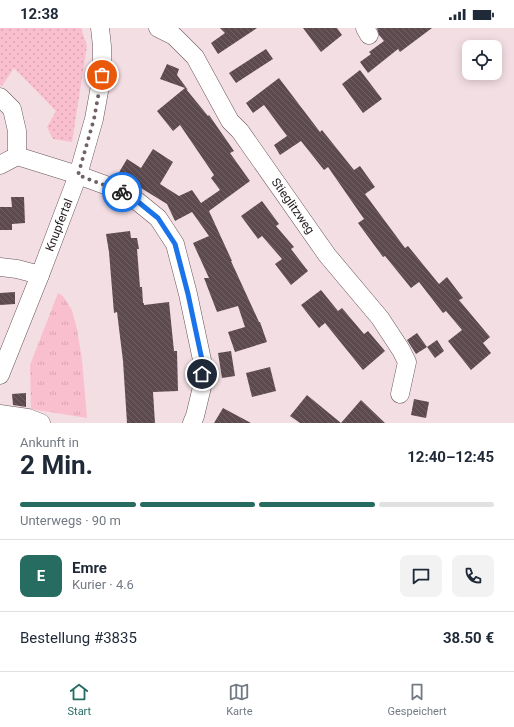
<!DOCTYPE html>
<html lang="de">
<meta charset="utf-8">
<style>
:root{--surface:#fff;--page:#f2f2f3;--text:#1f2937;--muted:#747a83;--line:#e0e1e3;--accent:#266c61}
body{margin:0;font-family:Roboto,sans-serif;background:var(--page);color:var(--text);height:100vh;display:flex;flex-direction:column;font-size:15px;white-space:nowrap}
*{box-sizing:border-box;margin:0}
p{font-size:13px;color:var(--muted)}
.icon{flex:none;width:22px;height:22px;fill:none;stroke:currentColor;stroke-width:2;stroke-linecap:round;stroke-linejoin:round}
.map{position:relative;height:395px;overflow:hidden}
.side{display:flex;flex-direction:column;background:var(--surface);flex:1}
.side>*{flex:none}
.fabs{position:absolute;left:462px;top:12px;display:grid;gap:8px}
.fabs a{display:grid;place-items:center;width:40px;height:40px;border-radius:8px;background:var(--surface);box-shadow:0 2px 10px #0003;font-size:20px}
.pin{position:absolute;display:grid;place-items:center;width:34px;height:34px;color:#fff;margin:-17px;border:2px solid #fff;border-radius:50%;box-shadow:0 1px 4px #0007}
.courier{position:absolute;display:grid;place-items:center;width:40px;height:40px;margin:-20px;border:3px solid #1a73e8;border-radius:50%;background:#fff;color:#222;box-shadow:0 1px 5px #0007}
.summary em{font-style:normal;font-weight:700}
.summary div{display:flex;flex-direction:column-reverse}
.summary{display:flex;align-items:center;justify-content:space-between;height:68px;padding:0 20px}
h1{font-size:26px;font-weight:700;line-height:30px}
.bar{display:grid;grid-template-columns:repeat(4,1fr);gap:6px 4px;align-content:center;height:48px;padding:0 20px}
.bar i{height:5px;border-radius:3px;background:var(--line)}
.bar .on{background:var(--accent)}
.bar p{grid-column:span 4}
.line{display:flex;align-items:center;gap:10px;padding:0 20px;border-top:1px solid var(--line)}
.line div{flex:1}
.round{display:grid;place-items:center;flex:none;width:42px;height:42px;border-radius:8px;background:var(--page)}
.status{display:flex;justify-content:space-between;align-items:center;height:28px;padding:0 20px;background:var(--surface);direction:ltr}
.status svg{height:11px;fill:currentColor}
.tabs{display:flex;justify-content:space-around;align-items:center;height:56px;border-top:1px solid var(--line);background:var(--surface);font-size:11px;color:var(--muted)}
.tabs a{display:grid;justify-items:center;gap:2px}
.tabs .on{color:var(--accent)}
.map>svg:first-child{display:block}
</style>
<div class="status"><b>12:38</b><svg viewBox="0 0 49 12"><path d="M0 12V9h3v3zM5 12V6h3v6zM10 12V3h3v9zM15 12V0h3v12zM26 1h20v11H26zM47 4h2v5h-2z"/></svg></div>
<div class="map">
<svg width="514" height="395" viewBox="0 0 514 395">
<defs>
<pattern id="grass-dots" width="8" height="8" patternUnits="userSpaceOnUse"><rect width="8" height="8" fill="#fabfcf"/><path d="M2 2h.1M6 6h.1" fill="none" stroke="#d6a4b1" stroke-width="1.8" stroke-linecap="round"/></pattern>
<pattern id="park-tufts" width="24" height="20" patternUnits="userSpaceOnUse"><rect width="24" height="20" fill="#fabfcf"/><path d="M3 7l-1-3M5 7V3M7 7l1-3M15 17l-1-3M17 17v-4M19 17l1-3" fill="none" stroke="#d6a4b1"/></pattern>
<pattern id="building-back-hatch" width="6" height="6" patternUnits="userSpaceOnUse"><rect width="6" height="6" fill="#5c4a4f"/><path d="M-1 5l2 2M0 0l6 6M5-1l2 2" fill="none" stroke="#706165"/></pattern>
</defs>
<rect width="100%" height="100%" fill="#f3dee4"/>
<path fill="url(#grass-dots)" d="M0 0H81L87 18 72 114 53 111 47 99 56 83 14 40 2 58 0 57Z"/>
<path fill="url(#park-tufts)" d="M58 265 63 268 72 282 77 301 82 332 87 390 31 381 30 337Z"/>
<g fill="url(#building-back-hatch)">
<path d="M220 0H257L218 26 211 15 225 5Z"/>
<path d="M303 0H337L342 7 321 24Z"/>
<path d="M377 0H432L400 24 398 21 368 45 360 34 371 26 369 24 384 13 379 7Z"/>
<path d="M266 21 273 31 236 55 229 45Z"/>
<path d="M167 36 179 41 177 47 188 62 186 61 208 88 209 87 234 123 230 125 250 153 209 183 232 233H231L259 294H260L267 314 235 324 228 304 245 299 238 278 217 284 204 250H209L193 215 209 208 192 184 175 193 167 176 118 146 127 131 141 140 153 121 173 134 160 156 179 168 192 162 201 175 220 162 211 150 214 147 180 97 173 103 157 83 185 60 160 51Z"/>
<path d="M360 42 382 71 363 85 342 56Z"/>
<path d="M279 50 320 104 322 102 354 142 360 138 375 159 365 166 405 220 408 218 439 256 447 249 463 270 459 272 490 309 483 315 491 325 471 342 448 313 462 302 446 283 443 285 419 254 411 260 385 228 383 229 358 195 364 191 328 139 324 142 301 113 280 127 274 117 287 108 264 77 253 85 246 75Z"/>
<path d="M11 169H24L25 195 12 196V202H0V179H12Z"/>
<path d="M262 173 279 196 276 198 294 219 291 221 308 243 291 257 275 236 282 231 262 208 258 211 241 188Z"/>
<path d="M130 203 131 210H137L139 221H137L140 259H142L143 275H144V277L169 274 174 323H177L178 363 153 364 155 395H127L123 333 117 284 114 285 109 224 106 206Z"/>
<path d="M321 262 338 283 342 280 364 306 368 303 385 323 363 342 325 295 319 300 301 277Z"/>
<path d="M15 264V276L0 277V265Z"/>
<path d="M417 305 427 319 416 326 407 312Z"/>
<path d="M437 312 444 323 435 330 427 319Z"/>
<path d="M231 323 235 348 222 350 218 325Z"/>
<path d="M270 339 276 363 252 369 246 345Z"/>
<path d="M26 365V379L13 377 12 366Z"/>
<path d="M307 367 341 395 361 372 385 395H300L290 388Z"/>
<path d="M414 371 429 374 426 390 411 387Z"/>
<path d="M223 380 251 395H214Z"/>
</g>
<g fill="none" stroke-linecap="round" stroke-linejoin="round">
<defs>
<g id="minor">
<path d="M158 0 174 8 195 29 230 93 240 103 327 227 380 290 401 322 407 334 400 366"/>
<path d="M365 0 369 7"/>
<path d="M0 69 12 81 17 103V128"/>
<path d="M0 137 17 128 78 147 119 162 137 173 158 190 175 216 188 266 202 332V359L195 388 192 395"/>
<path d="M0 239 17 241 40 247"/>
<path d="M0 347 40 247 78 147 94 91 102 47V18L100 0"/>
<path d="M0 386 28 390 41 395"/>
</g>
</defs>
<use href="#minor" stroke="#68565a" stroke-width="19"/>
<use href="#minor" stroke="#fff" stroke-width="18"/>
</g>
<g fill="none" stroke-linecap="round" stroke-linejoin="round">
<path stroke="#6f6367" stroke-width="4" stroke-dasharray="0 7.2" d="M102 47 94 91 78 147 122 164"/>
<path stroke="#1a73e8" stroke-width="5" d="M122 164 137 173 158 190 175 216 188 266 202 332V346"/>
</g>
<g text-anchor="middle" stroke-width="4" stroke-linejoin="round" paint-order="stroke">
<g font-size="12" fill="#282123" stroke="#fff">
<text transform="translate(293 178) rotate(55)" y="4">Stieglitzweg</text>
<text transform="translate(59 197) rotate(-69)" y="4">Knupfertal</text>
</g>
</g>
</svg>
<div class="fabs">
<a><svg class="icon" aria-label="locate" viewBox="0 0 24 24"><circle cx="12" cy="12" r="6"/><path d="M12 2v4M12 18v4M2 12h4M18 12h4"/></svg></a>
</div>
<div class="pin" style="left:102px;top:47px;background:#ea580c"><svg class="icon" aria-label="bag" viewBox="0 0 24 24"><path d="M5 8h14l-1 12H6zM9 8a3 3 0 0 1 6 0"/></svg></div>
<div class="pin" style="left:202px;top:346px;background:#1f2937"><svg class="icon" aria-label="home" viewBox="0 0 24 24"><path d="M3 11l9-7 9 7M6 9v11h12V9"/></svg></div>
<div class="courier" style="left:122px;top:164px"><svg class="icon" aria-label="bike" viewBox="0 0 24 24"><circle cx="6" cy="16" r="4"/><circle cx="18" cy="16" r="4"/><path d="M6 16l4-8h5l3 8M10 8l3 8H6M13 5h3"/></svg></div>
</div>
<section class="side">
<div class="summary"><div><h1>2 Min.</h1><p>Ankunft in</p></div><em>12:40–12:45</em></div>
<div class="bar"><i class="on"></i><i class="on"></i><i class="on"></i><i></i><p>Unterwegs · 90 m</p></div>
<div class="line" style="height:72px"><b class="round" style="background:var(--accent);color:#fff">E</b><div><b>Emre</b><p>Kurier · 4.6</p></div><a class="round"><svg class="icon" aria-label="chat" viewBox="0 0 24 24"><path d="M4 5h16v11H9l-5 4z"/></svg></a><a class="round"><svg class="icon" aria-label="phone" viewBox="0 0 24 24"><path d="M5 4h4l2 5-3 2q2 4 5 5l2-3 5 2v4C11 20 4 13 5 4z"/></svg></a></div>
<div class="line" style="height:52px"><div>Bestellung #3835</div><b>38.50 €</b></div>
</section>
<nav class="tabs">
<a class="on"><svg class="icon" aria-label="home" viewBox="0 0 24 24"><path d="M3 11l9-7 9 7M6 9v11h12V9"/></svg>Start</a>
<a><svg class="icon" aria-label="map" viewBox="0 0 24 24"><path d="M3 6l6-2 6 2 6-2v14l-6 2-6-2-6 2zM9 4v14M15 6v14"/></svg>Karte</a>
<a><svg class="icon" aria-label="saved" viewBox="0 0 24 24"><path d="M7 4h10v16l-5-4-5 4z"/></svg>Gespeichert</a>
</nav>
